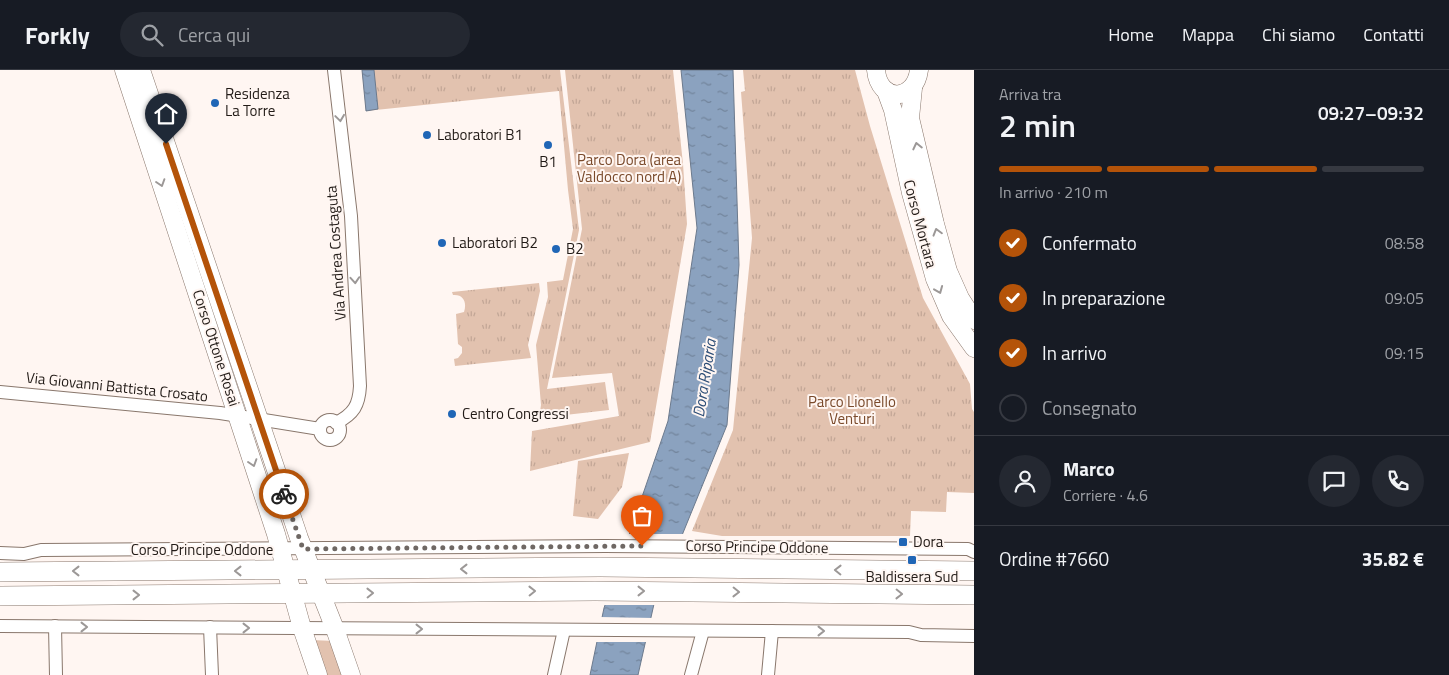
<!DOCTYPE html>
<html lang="it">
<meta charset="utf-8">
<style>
:root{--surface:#171b24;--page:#242831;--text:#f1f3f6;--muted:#9ea1a6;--line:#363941;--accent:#b45309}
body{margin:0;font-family:"Titillium Web",sans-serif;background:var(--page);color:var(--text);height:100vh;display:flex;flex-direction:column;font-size:19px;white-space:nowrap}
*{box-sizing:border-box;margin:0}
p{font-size:16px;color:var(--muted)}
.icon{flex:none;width:28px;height:28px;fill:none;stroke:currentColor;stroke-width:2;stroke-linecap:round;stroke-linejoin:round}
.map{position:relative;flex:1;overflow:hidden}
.sheet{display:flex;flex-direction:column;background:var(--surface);width:475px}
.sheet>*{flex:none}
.pin{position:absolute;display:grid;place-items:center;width:42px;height:42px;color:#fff;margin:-51px -21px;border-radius:50% 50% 50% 0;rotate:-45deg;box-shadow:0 0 5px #0007}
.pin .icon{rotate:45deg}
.courier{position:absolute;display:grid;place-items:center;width:50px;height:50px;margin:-25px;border:4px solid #b45309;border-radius:50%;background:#fff;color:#222;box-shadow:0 1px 6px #0007}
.head em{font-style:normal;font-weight:600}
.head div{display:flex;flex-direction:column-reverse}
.head{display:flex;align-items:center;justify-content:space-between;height:85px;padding:0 25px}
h1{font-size:32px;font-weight:600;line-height:38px}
.bar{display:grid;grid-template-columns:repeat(4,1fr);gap:8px 5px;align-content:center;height:60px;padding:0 25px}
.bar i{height:6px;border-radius:4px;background:var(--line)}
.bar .selected{background:var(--accent)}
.bar p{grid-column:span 4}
.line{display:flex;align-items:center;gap:12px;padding:0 25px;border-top:1px solid var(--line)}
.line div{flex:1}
.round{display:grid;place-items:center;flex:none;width:52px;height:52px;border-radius:26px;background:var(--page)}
ol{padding:0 25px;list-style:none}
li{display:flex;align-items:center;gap:15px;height:55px}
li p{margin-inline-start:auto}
li .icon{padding:5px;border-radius:50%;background:var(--accent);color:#fff;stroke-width:4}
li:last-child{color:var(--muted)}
li i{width:28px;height:28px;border:2px solid var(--line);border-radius:50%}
header{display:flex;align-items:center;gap:30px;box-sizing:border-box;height:70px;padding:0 25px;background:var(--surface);border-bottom:1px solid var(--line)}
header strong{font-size:24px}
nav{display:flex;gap:28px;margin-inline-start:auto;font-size:18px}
.search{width:350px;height:45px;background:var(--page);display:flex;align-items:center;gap:12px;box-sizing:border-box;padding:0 18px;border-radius:28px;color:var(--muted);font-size:19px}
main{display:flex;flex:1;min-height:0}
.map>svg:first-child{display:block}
</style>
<header>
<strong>Forkly</strong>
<div class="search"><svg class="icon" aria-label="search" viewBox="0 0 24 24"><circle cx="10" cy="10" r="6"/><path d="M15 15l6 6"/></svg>Cerca qui</div>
<nav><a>Home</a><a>Mappa</a><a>Chi siamo</a><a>Contatti</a></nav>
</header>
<main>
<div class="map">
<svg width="974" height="605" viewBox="0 0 974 605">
<defs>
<pattern id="park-tufts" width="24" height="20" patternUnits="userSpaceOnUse" patternTransform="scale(1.25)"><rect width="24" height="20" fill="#e2c2af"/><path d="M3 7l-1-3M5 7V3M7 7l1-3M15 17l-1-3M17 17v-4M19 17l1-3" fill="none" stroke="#c2a696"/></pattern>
<pattern id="water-ripples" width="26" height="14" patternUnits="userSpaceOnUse" patternTransform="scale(1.25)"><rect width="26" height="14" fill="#8ba2bf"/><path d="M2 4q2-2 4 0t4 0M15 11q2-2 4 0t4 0" fill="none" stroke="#71839a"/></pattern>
</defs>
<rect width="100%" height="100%" fill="#fff6f2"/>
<path fill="#e2c2af" d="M311 570 334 571 346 605H323Z"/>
<g fill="url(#park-tufts)">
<path d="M362 0H560L579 160 547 319 605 312 609 340 539 348 541 335 536 275 548 227 547 212 563 210 573 159 568 120 559 21 366 41Z"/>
<path d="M565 0H673L683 94 687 154 650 372 530 401 532 361 619 346 612 303 552 308 582 159Z"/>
<path d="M743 0H855L870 56 923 228 970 314 972 339 974 342V423L947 422 946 442 911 441 910 466H722L692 461 733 360 752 168 742 35 741 22 745 21Z"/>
<path d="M539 213 540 221 528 275 531 288 455 296 454 289 458 288 462 283V277L458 274 456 244 464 242C467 233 464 224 453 225L452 222Z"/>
<path d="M629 383 622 417 598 449 573 446 578 391Z"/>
</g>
<g fill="url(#water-ripples)" stroke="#6c7a8d">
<path d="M362 0H374L378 39 366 41Z"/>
<path d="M681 0H733L739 195 727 355 654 534 638 605H590L604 538 668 351 697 158Z"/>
</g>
<g fill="#fff6f2">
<path d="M627 464H685L656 535H603Z"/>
<path d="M600 547 654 548 648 572H595Z"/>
</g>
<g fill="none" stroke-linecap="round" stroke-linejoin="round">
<defs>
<g id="street">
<path d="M334 0 351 146 360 316C359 335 354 344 336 353"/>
<path d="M0 322 220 343 320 359"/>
<circle cx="330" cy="360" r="10"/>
<path d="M0 483 24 484 41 480 605 476 968 479 974 482"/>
<path d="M0 556 909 562 921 565 974 566"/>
<path d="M55 556 56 605"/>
<path d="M210 557 212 605"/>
<path d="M554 605 564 560"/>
<path d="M691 605 703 561"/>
<path d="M768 605 772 561"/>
</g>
<g id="secondary">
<path d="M124 0 276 464 302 558 318 605"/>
<path d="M141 0 299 468 335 559 351 605"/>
<path d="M876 0C879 33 915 32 919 0"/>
<path d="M913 18 910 48 935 154 948 201 960 228 974 250"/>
<path d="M886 21 893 40 911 123 935 209 951 246 974 278"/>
</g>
<g id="primary">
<path d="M0 502 600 497 974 501"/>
<path d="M0 526 595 521 974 525"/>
</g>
</defs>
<use href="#street" stroke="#89776c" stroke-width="14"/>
<use href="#secondary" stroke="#89776c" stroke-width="19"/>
<use href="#primary" stroke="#89776c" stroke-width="20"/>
<use href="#street" stroke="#fff" stroke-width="12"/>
<use href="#secondary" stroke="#fff" stroke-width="18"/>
<use href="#primary" stroke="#fff" stroke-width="19"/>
</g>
<defs><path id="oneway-chevron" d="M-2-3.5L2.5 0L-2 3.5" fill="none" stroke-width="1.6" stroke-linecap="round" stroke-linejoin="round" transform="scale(1.25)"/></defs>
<g stroke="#9c9897">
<use href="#oneway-chevron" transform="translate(340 48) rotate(82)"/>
<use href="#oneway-chevron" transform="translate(917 76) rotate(-103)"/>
<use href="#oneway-chevron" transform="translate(161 113) rotate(72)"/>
<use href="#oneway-chevron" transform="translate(937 162) rotate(-106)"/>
<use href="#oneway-chevron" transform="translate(355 210) rotate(86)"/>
<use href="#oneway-chevron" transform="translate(939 220) rotate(68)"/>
<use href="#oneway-chevron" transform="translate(253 393) rotate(72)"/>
<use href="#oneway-chevron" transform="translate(464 499) rotate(180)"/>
<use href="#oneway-chevron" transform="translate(838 500) rotate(-179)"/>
<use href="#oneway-chevron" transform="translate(76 501) rotate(180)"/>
<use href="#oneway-chevron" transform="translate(238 501) rotate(180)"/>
<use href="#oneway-chevron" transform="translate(532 521) rotate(-1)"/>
<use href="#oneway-chevron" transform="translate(641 521)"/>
<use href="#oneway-chevron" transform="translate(736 522) rotate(1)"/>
<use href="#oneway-chevron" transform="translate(370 523) rotate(-1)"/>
<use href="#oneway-chevron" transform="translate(899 524) rotate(1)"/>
<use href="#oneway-chevron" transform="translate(136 525)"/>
<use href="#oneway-chevron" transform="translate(84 557)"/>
<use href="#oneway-chevron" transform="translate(246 558)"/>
<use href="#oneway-chevron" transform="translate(419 559)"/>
<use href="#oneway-chevron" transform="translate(821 561)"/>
</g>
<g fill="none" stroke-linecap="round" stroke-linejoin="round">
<path stroke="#6f6864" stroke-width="5" stroke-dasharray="0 9" d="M284 424 303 479 642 476"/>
<path stroke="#b45309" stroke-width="6" d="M166 74 284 424"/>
</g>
<g fill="#2066b6" stroke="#fff6f2" stroke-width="2">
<circle cx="215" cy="33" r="5"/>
<circle cx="427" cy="65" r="5"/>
<circle cx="548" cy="75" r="5"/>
<circle cx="442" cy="173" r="5"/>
<circle cx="556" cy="179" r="5"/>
<circle cx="452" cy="344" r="5"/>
<rect x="898" y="467" width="10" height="10" rx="2.5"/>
<rect x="907" y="485" width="10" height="10" rx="2.5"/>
</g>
<g text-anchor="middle" stroke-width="4" stroke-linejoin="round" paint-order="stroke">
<g font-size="15" fill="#221b17" stroke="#fff6f2" text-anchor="start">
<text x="225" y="29">Residenza<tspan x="225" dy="17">La Torre</tspan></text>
<text x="437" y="70">Laboratori B1</text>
<text x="548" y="97" text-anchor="middle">B1</text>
<text x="452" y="178">Laboratori B2</text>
<text x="566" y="184">B2</text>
<text x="462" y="349">Centro Congressi</text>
<text x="913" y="477">Dora</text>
<text x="912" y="512" text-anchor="middle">Baldissera Sud</text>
</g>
<g font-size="15" fill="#7a4a2b" stroke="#fff6f2">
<text x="629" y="95">Parco Dora (area<tspan x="629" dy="17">Valdocco nord A)</tspan></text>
<text x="852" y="337">Parco Lionello<tspan x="852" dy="17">Venturi</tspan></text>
</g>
<g font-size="15" fill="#221b17" stroke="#fff6f2">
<text transform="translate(920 154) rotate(75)" y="5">Corso Mortara</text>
<text transform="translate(336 183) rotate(-94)" y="5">Via Andrea Costaguta</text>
<text transform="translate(216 278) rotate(72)" y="5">Corso Ottone Rosai</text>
<text transform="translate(117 317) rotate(6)" y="5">Via Giovanni Battista Crosato</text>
<text transform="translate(757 477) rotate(1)" y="5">Corso Principe Oddone</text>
<text x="202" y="485">Corso Principe Oddone</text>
</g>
<g font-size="16" font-style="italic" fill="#2c4d76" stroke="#fff6f2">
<text transform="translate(704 308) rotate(-81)" y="6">Dora Riparia</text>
</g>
</g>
</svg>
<div class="pin" style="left:642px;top:476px;background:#ea580c"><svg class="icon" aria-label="bag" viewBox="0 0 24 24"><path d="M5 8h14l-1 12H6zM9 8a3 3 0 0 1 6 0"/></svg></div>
<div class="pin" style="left:166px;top:74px;background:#1f2937"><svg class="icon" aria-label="home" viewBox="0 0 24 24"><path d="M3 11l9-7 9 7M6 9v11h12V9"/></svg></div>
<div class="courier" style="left:284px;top:424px"><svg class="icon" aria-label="bike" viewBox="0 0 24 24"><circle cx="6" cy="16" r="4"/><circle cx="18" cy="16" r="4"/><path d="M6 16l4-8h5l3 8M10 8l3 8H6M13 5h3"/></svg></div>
</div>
<section class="sheet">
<div class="head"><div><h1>2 min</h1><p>Arriva tra</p></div><em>09:27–09:32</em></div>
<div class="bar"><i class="selected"></i><i class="selected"></i><i class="selected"></i><i></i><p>In arrivo · 210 m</p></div>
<ol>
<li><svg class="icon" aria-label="check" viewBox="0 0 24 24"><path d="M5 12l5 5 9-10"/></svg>Confermato<p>08:58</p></li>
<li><svg class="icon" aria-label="check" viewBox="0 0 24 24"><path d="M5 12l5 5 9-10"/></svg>In preparazione<p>09:05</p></li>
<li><svg class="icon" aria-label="check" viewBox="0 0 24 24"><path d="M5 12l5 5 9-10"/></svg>In arrivo<p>09:15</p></li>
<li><i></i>Consegnato</li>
</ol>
<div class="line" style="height:90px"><a class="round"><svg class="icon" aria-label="person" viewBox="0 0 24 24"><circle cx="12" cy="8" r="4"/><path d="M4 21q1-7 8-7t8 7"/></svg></a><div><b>Marco</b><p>Corriere · 4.6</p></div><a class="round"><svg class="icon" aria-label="chat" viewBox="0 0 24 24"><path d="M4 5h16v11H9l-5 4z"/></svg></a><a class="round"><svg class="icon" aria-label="phone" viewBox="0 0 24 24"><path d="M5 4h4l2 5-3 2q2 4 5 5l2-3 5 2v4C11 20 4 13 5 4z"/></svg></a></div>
<div class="line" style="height:65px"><div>Ordine #7660</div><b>35.82 €</b></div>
</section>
</main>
